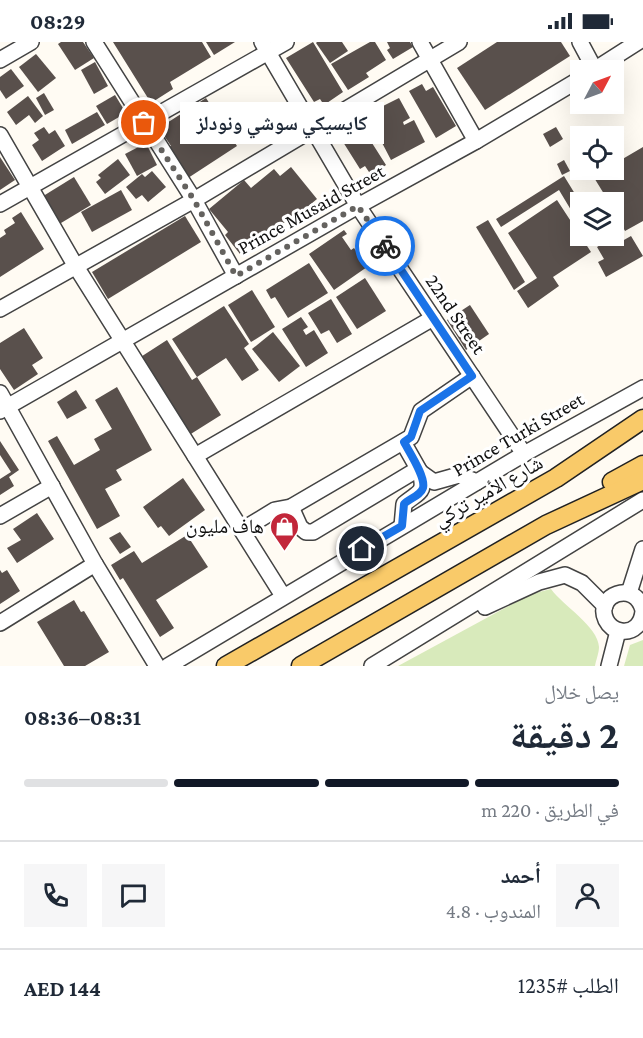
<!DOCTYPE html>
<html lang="ar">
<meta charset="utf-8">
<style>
:root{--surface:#fff;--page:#f6f6f7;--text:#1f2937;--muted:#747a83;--line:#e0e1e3;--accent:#111827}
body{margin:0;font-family:"Crimson Pro","Noto Naskh Arabic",serif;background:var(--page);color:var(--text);direction:rtl;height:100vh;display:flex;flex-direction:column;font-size:22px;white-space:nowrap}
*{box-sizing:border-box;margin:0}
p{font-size:20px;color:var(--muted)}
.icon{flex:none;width:33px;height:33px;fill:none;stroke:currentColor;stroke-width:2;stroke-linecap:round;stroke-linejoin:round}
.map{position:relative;height:624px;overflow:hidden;direction:ltr}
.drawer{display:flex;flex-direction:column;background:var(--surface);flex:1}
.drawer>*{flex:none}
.needle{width:39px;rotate:49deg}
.fabs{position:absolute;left:570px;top:18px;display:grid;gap:12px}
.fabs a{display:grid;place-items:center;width:54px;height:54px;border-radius:0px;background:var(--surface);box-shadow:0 6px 24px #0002;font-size:30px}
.pin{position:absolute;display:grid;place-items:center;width:51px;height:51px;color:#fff;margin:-26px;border:3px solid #fff;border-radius:50%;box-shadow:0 2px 6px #0007}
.courier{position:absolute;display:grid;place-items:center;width:60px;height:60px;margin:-30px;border:4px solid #1a73e8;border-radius:50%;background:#fff;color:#222;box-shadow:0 2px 8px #0007}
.bubble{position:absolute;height:42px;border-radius:0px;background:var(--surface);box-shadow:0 6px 24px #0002;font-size:20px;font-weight:700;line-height:42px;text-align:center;direction:rtl}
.head em{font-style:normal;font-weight:700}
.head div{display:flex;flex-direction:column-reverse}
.head{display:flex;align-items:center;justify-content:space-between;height:102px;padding:0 24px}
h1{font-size:39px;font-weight:700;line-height:45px}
.bar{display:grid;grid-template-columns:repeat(4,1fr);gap:9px 6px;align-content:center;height:72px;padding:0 24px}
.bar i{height:8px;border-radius:4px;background:var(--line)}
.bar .active{background:var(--accent)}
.bar p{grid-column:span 4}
.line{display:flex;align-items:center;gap:15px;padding:0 24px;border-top:2px solid var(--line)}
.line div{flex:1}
.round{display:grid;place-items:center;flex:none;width:63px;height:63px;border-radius:0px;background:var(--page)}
.status{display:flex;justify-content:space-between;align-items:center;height:42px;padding:0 30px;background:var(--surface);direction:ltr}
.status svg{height:16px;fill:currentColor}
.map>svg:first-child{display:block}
</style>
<div class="status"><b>08:29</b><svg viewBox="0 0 49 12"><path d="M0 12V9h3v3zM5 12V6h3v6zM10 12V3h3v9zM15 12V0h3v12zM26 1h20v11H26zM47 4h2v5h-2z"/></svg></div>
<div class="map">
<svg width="643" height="624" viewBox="0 0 643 624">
<rect width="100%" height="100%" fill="#fffbf3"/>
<g fill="#d8eabb">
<path d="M551 547C563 564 598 584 599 605 599 611 596 618 595 624H398L531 552Z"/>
<path d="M643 598V624H624L630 603Z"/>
</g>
<g fill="#59504c">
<path d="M61 0H83L94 16 75 28 58 2Z"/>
<path d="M113 0H202L211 15 170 40 173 47 151 61Z"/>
<path d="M206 0H235L214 13Z"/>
<path d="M313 0 343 50 324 63 320 57 314 60 286 16Z"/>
<path d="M317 0H342L348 9 330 21 316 1Z"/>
<path d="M370 0H375L386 18 366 31 369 35 348 48 331 22Z"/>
<path d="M387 0H410L413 5 393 17 387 8 390 6Z"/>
<path d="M497 0H561L570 14 485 68 457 26Z"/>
<path d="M36 12 56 36 38 50 19 25Z"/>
<path d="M95 20 108 44 94 52 81 28Z"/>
<path d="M11 27 24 44 6 57 0 48V35Z"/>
<path d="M422 42 426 49 433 45 456 84 436 96 409 49Z"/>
<path d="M44 51 54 68 45 73 36 56Z"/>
<path d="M115 53 126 71 107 82 96 64Z"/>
<path d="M28 54 43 74 35 81 29 73 16 83 7 70Z"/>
<path d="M206 56 237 104 188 136 168 105 171 104 159 86Z"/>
<path d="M399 56 410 76 403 80 404 83 414 78 425 100 391 118 367 72Z"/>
<path d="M97 70 105 83 72 102 65 88Z"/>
<path d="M358 79 386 123 371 133 365 124 360 127 338 92Z"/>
<path d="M44 85 49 92 55 88 65 104 42 119 32 103 39 98 34 91Z"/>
<path d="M556 85 563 97 550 105 543 92Z"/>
<path d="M146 101 157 123 137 134 125 112Z"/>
<path d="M643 105V179L625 189 614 169V160H609L593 134 604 128H614V122Z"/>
<path d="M0 115 15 138 0 148Z"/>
<path d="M118 117 130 133 105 152 96 140 101 136 98 133Z"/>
<path d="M564 118 570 129 562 133 557 122Z"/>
<path d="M291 125 317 157 289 180 287 178 270 193 267 189 240 212 225 193 228 190 209 167 244 138 251 146 274 127 280 134Z"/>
<path d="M152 129 166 145 148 160 142 153 136 157 126 145 142 132 145 135Z"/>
<path d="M564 134 580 160V183L559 148 501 185 496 177Z"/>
<path d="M74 135 91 163 56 184 40 156Z"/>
<path d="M121 148 132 168 92 190 81 170Z"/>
<path d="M557 158 591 210 553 235 559 244 528 266 517 249 537 236 508 191Z"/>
<path d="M21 170 44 207 0 235V196L6 192 4 188 15 181 12 176Z"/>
<path d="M185 174 201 200 108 257 92 230Z"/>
<path d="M488 178 525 240 514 248 476 185Z"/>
<path d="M344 188 347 192 342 195 351 208 354 206 367 225 334 248 309 212Z"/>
<path d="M587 194H602L604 197 594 204Z"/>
<path d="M631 194 643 214 606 235 598 220 604 217 597 205 611 196 615 203Z"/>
<path d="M309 221 328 251 288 276 275 255 271 257 266 248Z"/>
<path d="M365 236 386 269 357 287 336 255Z"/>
<path d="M440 241 447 255 439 259 432 245Z"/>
<path d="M252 248 275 285 251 300 228 263Z"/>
<path d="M331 257 352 292 337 301 329 288 321 292 308 271Z"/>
<path d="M470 263 489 292 466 308 447 278Z"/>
<path d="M224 264 249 302 244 306 259 328 242 339 226 316 197 335 172 297Z"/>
<path d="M301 275 308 285 303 288 306 293 314 288 328 311 306 325 282 287Z"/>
<path d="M24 286 43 316 32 323 38 332 14 348 0 327V301Z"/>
<path d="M273 290 300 324 279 340 252 307Z"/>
<path d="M167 298 192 338 197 335 221 373 186 395 136 318Z"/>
<path d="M117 345 152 408 116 428 122 438 105 447 120 474 97 487 48 399 57 394 74 423 100 408 94 397 112 387 95 358Z"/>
<path d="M76 348 87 366 67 377 57 360Z"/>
<path d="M0 399 19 428 9 435 14 444 0 453V437L11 430 0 413Z"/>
<path d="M183 436 205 468 169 494 161 484 158 486 143 465Z"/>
<path d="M37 471 54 497 17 521 7 506 21 498 13 487Z"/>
<path d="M120 490 131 505 120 512 109 496Z"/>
<path d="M187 493 208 525 156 558 174 586 160 595 123 536 120 538 111 523 134 509 142 521Z"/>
<path d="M0 528 2 531 7 528 20 549 0 562Z"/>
<path d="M74 558 81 570 84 569 109 610 85 624H64L37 580Z"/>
</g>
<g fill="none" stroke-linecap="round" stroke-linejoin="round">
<defs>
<g id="minor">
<path d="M94 0 194 158 236 234"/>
<path d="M262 0 358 164 524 412"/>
<path d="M420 0 476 99"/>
<path d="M580 0 595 28"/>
<path d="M0 18 31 0"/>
<path d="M594 28 638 0"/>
<path d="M0 93 75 223 283 554"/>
<path d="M0 162 286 0"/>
<path d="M0 267 194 158 459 0"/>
<path d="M0 351 95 522 157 624"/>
<path d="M0 369 358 164 476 99 580 37"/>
<path d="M403 400 420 430"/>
<path d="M195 414 433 276"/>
<path d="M291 465 300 485 306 490H313L418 427"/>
<path d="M0 474 52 444"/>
<path d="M402 484 404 462C419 449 426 452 420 430L434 440 459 433 477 440"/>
<path d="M242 488 275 468 291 465 411 395 421 369 472 334"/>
<path d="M629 551 643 507"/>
<path d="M485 565 539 540 565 533 582 541 605 564"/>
<path d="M643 568C635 537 594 553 606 578 609 584 614 588 621 589 634 591 642 581 643 569"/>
<path d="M0 581 95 522"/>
<path d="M168 624 524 412 643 346"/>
<path d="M372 624 643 458"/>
<path d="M609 624 618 589"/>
</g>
<g id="major">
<path d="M612 440 643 423"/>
<path d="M226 624 556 436 643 377"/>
<path d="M301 624 546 483 643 438"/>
</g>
</defs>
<use href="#minor" stroke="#434343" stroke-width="18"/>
<use href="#major" stroke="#212121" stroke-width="21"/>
<use href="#minor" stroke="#fff" stroke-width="15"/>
<use href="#major" stroke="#f9ca69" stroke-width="18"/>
</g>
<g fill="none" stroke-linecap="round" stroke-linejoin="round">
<path stroke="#64625f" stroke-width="6" stroke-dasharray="0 10.8" d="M144 81 194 158 236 234 358 164 385 204"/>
<path stroke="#1a73e8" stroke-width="8" d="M362 507 402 484 404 462C409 457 421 453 423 446 426 435 409 410 404 400L411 395 420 369 472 334 385 204"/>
</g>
<defs>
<symbol id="shop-pin" viewBox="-11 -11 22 30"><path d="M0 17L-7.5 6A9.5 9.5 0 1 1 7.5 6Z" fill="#c2263a" stroke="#fff"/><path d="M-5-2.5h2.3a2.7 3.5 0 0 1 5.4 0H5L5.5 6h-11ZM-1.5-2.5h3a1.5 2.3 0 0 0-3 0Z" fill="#fff"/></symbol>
</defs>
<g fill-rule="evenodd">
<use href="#shop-pin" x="268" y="468" width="33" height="45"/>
</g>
<g text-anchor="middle" stroke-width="6" stroke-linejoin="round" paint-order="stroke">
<g font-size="20" fill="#101010" stroke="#fff">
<text transform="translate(311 167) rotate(-29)" y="7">Prince Musaid Street</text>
<text transform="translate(456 272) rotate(56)" y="7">22nd Street</text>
<text transform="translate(518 392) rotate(-30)" y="7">Prince Turki Street</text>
<text transform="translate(488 449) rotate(-30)" y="7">شارع الأمير تركي</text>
</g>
<g font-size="20" fill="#101010" stroke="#fff" text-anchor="end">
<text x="264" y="491">هاف مليون</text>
</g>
</g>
</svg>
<div class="fabs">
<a><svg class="needle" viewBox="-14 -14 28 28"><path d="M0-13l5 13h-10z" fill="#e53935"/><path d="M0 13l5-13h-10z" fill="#747a83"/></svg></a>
<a><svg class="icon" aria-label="locate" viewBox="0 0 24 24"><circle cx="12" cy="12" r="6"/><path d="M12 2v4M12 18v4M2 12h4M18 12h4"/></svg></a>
<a><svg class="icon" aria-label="layers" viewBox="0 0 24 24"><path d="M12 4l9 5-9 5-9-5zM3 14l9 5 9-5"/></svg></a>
</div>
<div class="pin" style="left:144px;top:81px;background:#ea580c"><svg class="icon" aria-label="bag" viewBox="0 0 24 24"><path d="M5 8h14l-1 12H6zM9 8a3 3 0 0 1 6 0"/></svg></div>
<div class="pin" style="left:362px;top:507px;background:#1f2937"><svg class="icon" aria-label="home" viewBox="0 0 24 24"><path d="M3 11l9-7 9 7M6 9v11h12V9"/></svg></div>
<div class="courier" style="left:385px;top:204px"><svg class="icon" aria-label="bike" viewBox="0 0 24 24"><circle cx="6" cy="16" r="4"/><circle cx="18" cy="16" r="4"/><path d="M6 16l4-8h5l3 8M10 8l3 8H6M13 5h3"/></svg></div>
<div class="bubble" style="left:180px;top:60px;width:204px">كايسيكي سوشي ونودلز</div>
</div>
<section class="drawer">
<div class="head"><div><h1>2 دقيقة</h1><p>يصل خلال</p></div><em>08:31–08:36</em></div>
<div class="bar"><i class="active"></i><i class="active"></i><i class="active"></i><i></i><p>في الطريق · 220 m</p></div>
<div class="line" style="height:108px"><a class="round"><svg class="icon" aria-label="person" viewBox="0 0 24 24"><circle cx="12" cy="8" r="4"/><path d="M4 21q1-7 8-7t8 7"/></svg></a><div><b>أحمد</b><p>المندوب · 4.8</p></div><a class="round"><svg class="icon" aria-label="chat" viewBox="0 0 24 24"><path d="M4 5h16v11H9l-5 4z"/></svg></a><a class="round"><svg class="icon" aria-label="phone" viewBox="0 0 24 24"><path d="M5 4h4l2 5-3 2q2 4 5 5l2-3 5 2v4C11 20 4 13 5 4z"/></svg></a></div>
<div class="line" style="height:78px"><div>الطلب #1235</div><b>AED 144</b></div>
</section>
